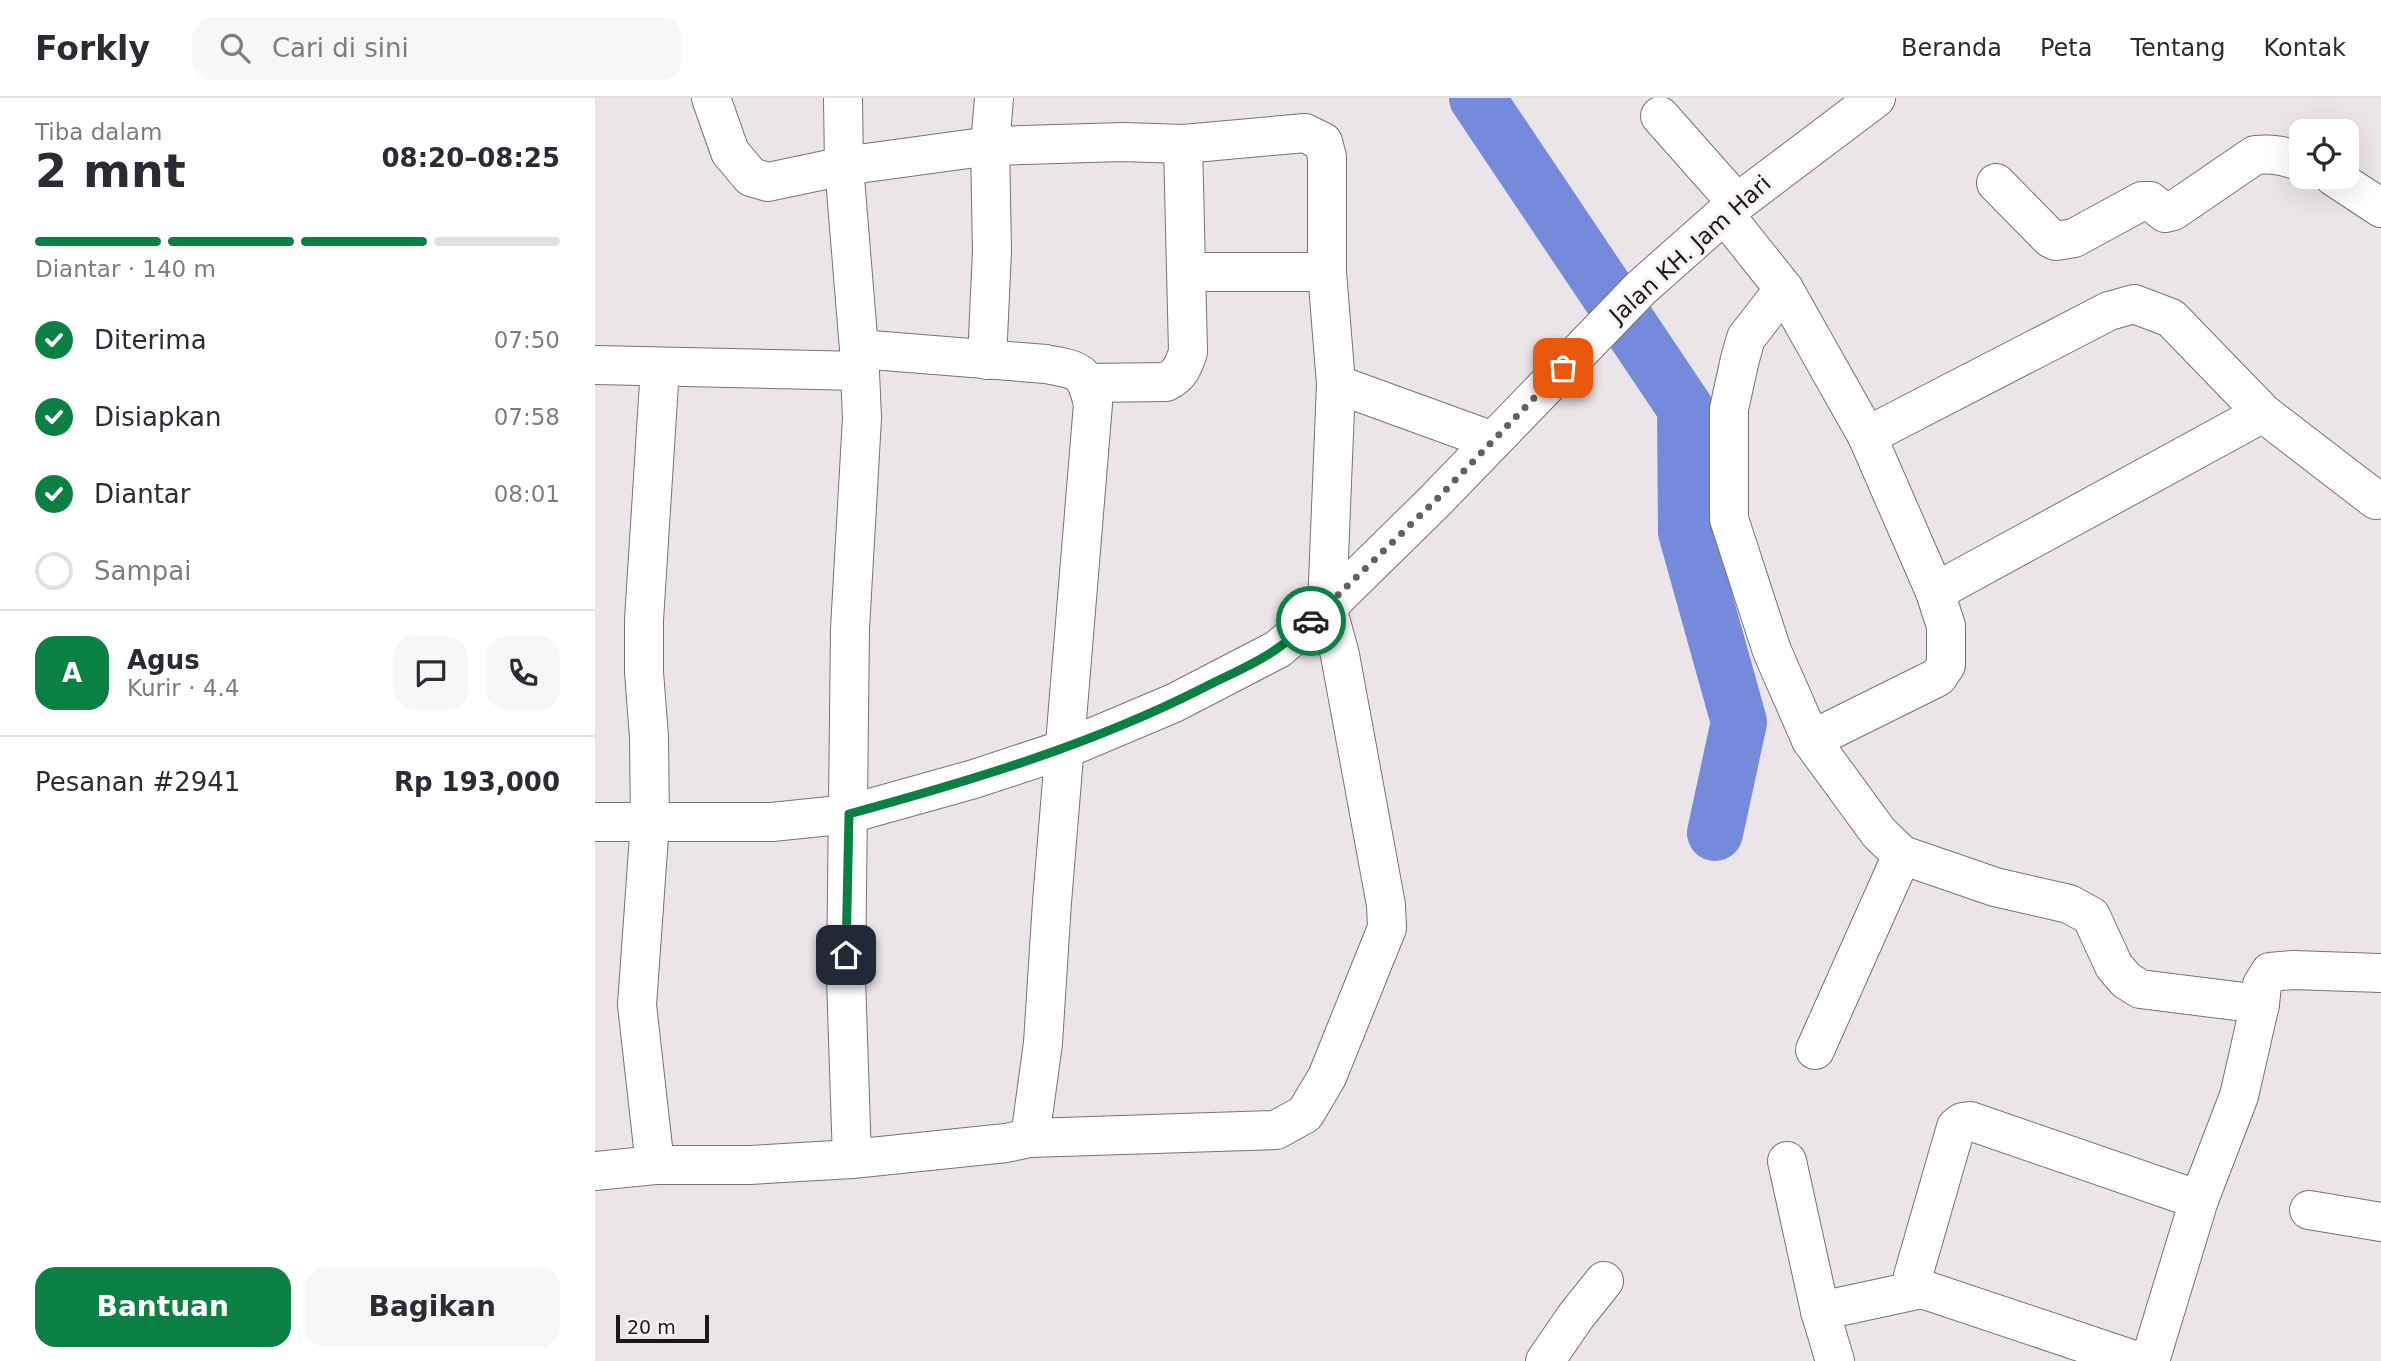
<!DOCTYPE html>
<html lang="id">
<meta charset="utf-8">
<style>
:root{--surface:#fff;--page:#f7f7f7;--text:#2b2b33;--muted:#7c7c81;--line:#e1e1e2;--accent:#0b8043}
body{margin:0;font-family:"DejaVu Sans",sans-serif;background:var(--page);color:var(--text);height:100vh;display:flex;flex-direction:column;font-size:26px;white-space:nowrap}
*{box-sizing:border-box;margin:0}
p{font-size:23px;color:var(--muted)}
.icon{flex:none;width:38px;height:38px;fill:none;stroke:currentColor;stroke-width:2;stroke-linecap:round;stroke-linejoin:round}
.map{position:relative;flex:1;overflow:hidden}
.drawer{display:flex;flex-direction:column;background:var(--surface);width:595px}
.drawer>*{flex:none}
.tools{position:absolute;left:1694px;top:21px;display:grid;gap:14px}
.tools a{display:grid;place-items:center;width:70px;height:70px;border-radius:14px;background:var(--surface);box-shadow:0 7px 28px #0002;font-size:35px}
.scale{position:absolute;left:21px;bottom:18px;width:93px;box-sizing:border-box;padding-left:7px;border:4px solid #1a1819;border-top:0;font-size:19px;line-height:24px;white-space:nowrap;color:#1a1819;-webkit-text-stroke:5px #f8f3f7;paint-order:stroke}
.pin{position:absolute;display:grid;place-items:center;width:60px;height:60px;color:#fff;margin:-30px;border-radius:14px;box-shadow:0 4px 10px #0006}
.courier{position:absolute;display:grid;place-items:center;width:70px;height:70px;margin:-35px;border:5px solid #0b8043;border-radius:50%;background:#fff;color:#222;box-shadow:0 2px 9px #0007}
.head em{font-style:normal;font-weight:700}
.head div{display:flex;flex-direction:column-reverse}
.head{display:flex;align-items:center;justify-content:space-between;height:119px;padding:0 35px}
h1{font-size:46px;font-weight:700;line-height:52px}
.bar{display:grid;grid-template-columns:repeat(4,1fr);gap:10px 7px;align-content:center;height:84px;padding:0 35px}
.bar i{height:9px;border-radius:5px;background:var(--line)}
.bar .current{background:var(--accent)}
.bar p{grid-column:span 4}
.line{display:flex;align-items:center;gap:18px;padding:0 35px;border-top:2px solid var(--line)}
.line div{flex:1}
.round{display:grid;place-items:center;flex:none;width:74px;height:74px;border-radius:21px;background:var(--page)}
ol{padding:0 35px;list-style:none}
li{display:flex;align-items:center;gap:21px;height:77px}
li p{margin-inline-start:auto}
li .icon{padding:7px;border-radius:50%;background:var(--accent);color:#fff;stroke-width:4}
li:last-child{color:var(--muted)}
li i{width:38px;height:38px;border:4px solid var(--line);border-radius:50%}
.button{display:flex;gap:14px;margin-top:auto;padding:14px 35px}
.button a{flex:1;height:80px;border-radius:21px;background:var(--accent);color:#fff;font-size:28px;font-weight:700;line-height:80px;text-align:center}
.button a+a{background:var(--page);color:var(--text)}
header{display:flex;align-items:center;gap:42px;box-sizing:border-box;height:98px;padding:0 35px;background:var(--surface);border-bottom:2px solid var(--line)}
header strong{font-size:33px}
nav{display:flex;gap:38px;margin-inline-start:auto;font-size:24px}
.search{width:490px;height:63px;background:var(--page);display:flex;align-items:center;gap:18px;box-sizing:border-box;padding:0 24px;border-radius:21px;color:var(--muted);font-size:26px}
main{display:flex;flex:1;min-height:0}
.map>svg:first-child{display:block}
</style>
<header>
<strong>Forkly</strong>
<div class="search"><svg class="icon" aria-label="search" viewBox="0 0 24 24"><circle cx="10" cy="10" r="6"/><path d="M15 15l6 6"/></svg>Cari di sini</div>
<nav><a>Beranda</a><a>Peta</a><a>Tentang</a><a>Kontak</a></nav>
</header>
<main>
<section class="drawer">
<div class="head"><div><h1>2 mnt</h1><p>Tiba dalam</p></div><em>08:20–08:25</em></div>
<div class="bar"><i class="current"></i><i class="current"></i><i class="current"></i><i></i><p>Diantar · 140 m</p></div>
<ol>
<li><svg class="icon" aria-label="check" viewBox="0 0 24 24"><path d="M5 12l5 5 9-10"/></svg>Diterima<p>07:50</p></li>
<li><svg class="icon" aria-label="check" viewBox="0 0 24 24"><path d="M5 12l5 5 9-10"/></svg>Disiapkan<p>07:58</p></li>
<li><svg class="icon" aria-label="check" viewBox="0 0 24 24"><path d="M5 12l5 5 9-10"/></svg>Diantar<p>08:01</p></li>
<li><i></i>Sampai</li>
</ol>
<div class="line" style="height:126px"><b class="round" style="background:var(--accent);color:#fff">A</b><div><b>Agus</b><p>Kurir · 4.4</p></div><a class="round"><svg class="icon" aria-label="chat" viewBox="0 0 24 24"><path d="M4 5h16v11H9l-5 4z"/></svg></a><a class="round"><svg class="icon" aria-label="phone" viewBox="0 0 24 24"><path d="M5 4h4l2 5-3 2q2 4 5 5l2-3 5 2v4C11 20 4 13 5 4z"/></svg></a></div>
<div class="line" style="height:91px"><div>Pesanan #2941</div><b>Rp 193,000</b></div>
<div class="button"><a>Bantuan</a><a>Bagikan</a></div>
</section>
<div class="map">
<svg width="1786" height="1263" viewBox="0 0 1786 1263">
<rect width="100%" height="100%" fill="#ebe5ea"/>
<g fill="none" stroke-linecap="round" stroke-linejoin="round">
<path stroke="#758ada" stroke-width="56" d="M882 0 1090 310 1091 434 1144 624 1120 735"/>
<defs>
<g id="minor">
<path d="M116 0 135 54 156 79 173 84 249 68 395 48 527 44 588 46 710 35 728 44 732 59V174L741 286 732 509 745 557 791 807 792 830 732 979 710 1016 681 1032 435 1040"/>
<path d="M248 0 249 68 264 251 267 320 255 531 251 880 257 1061"/>
<path d="M1065 18 1142 105"/>
<path d="M1739 79 1786 110"/>
<path d="M1401 85 1455 140 1461 143 1479 140 1547 103H1555L1570 115 1578 113 1660 57C1677 55 1690 58 1706 64"/>
<path d="M1130 117 1189 191 1272 338 1340 494 1351 528V567L1343 579 1216 642"/>
<path d="M592 174H732"/>
<path d="M1189 191 1151 240 1145 261 1134 311V421L1177 553 1216 642 1284 735 1307 757 1400 789 1474 806 1496 818 1519 868 1531 882 1545 891 1665 906"/>
<path d="M392 262 397 153 395 48 399 0"/>
<path d="M0 267 265 273"/>
<path d="M493 285 571 284C585 277 588 269 593 254L588 46"/>
<path d="M741 286 898 343"/>
<path d="M1272 338 1514 213 1539 206 1576 220 1668 315 1781 402"/>
<path d="M1340 494 1668 315"/>
<path d="M0 724H177L254 716 379 681 470 651 579 605 683 551 732 509 840 403 1046 190 1142 105 1281 0"/>
<path d="M1220 952 1307 757"/>
<path d="M1192 1063 1225 1213 1240 1263"/>
<path d="M60 1067 42 907 55 724 54 639 49 574V522L65 269"/>
<path d="M0 1073 60 1067H155L257 1061 411 1045 435 1040 448 945 457 804 498 306C489 271 485 273 451 266L264 251"/>
<path d="M1714 1112 1786 1124"/>
<path d="M1225 1213 1327 1191"/>
<path d="M950 1263 981 1218 1009 1183"/>
<path d="M1542 1263 1327 1191 1319 1185 1318 1178 1361 1029 1367 1024 1375 1023 1604 1102"/>
<path d="M1555 1263 1604 1102 1644 998 1665 906 1667 887 1675 874 1698 872 1786 875"/>
</g>
</defs>
<use href="#minor" stroke="#777276" stroke-width="40"/>
<use href="#minor" stroke="#fff" stroke-width="38"/>
</g>
<g fill="none" stroke-linecap="round" stroke-linejoin="round">
<path stroke="#636062" stroke-width="7" stroke-dasharray="0 12.6" d="M716 523 840 403 968 270"/>
<path stroke="#0b8043" stroke-width="9" d="M251 857 254 716C375 683 496 647 608 590 633 577 661 566 683 550 695 542 705 532 716 523"/>
</g>
<g text-anchor="middle" stroke-width="6" stroke-linejoin="round" paint-order="stroke">
<g font-size="23" fill="#1a1819" stroke="#f8f3f7">
<text transform="translate(1095 151) rotate(-42)" y="8">Jalan KH. Jam Hari</text>
</g>
</g>
</svg>
<div class="tools">
<a><svg class="icon" aria-label="locate" viewBox="0 0 24 24"><circle cx="12" cy="12" r="6"/><path d="M12 2v4M12 18v4M2 12h4M18 12h4"/></svg></a>
</div>
<div class="scale">20 m</div>
<div class="pin" style="left:968px;top:270px;background:#ea580c"><svg class="icon" aria-label="bag" viewBox="0 0 24 24"><path d="M5 8h14l-1 12H6zM9 8a3 3 0 0 1 6 0"/></svg></div>
<div class="pin" style="left:251px;top:857px;background:#1f2937"><svg class="icon" aria-label="home" viewBox="0 0 24 24"><path d="M3 11l9-7 9 7M6 9v11h12V9"/></svg></div>
<div class="courier" style="left:716px;top:523px"><svg class="icon" aria-label="car" viewBox="0 0 24 24"><path d="M5 17H2v-5l4-1 3-4h7l3 4 3 1v5h-3M9 17h6M6 11h13"/><circle cx="7" cy="17" r="2"/><circle cx="17" cy="17" r="2"/></svg></div>
</div>
</main>
